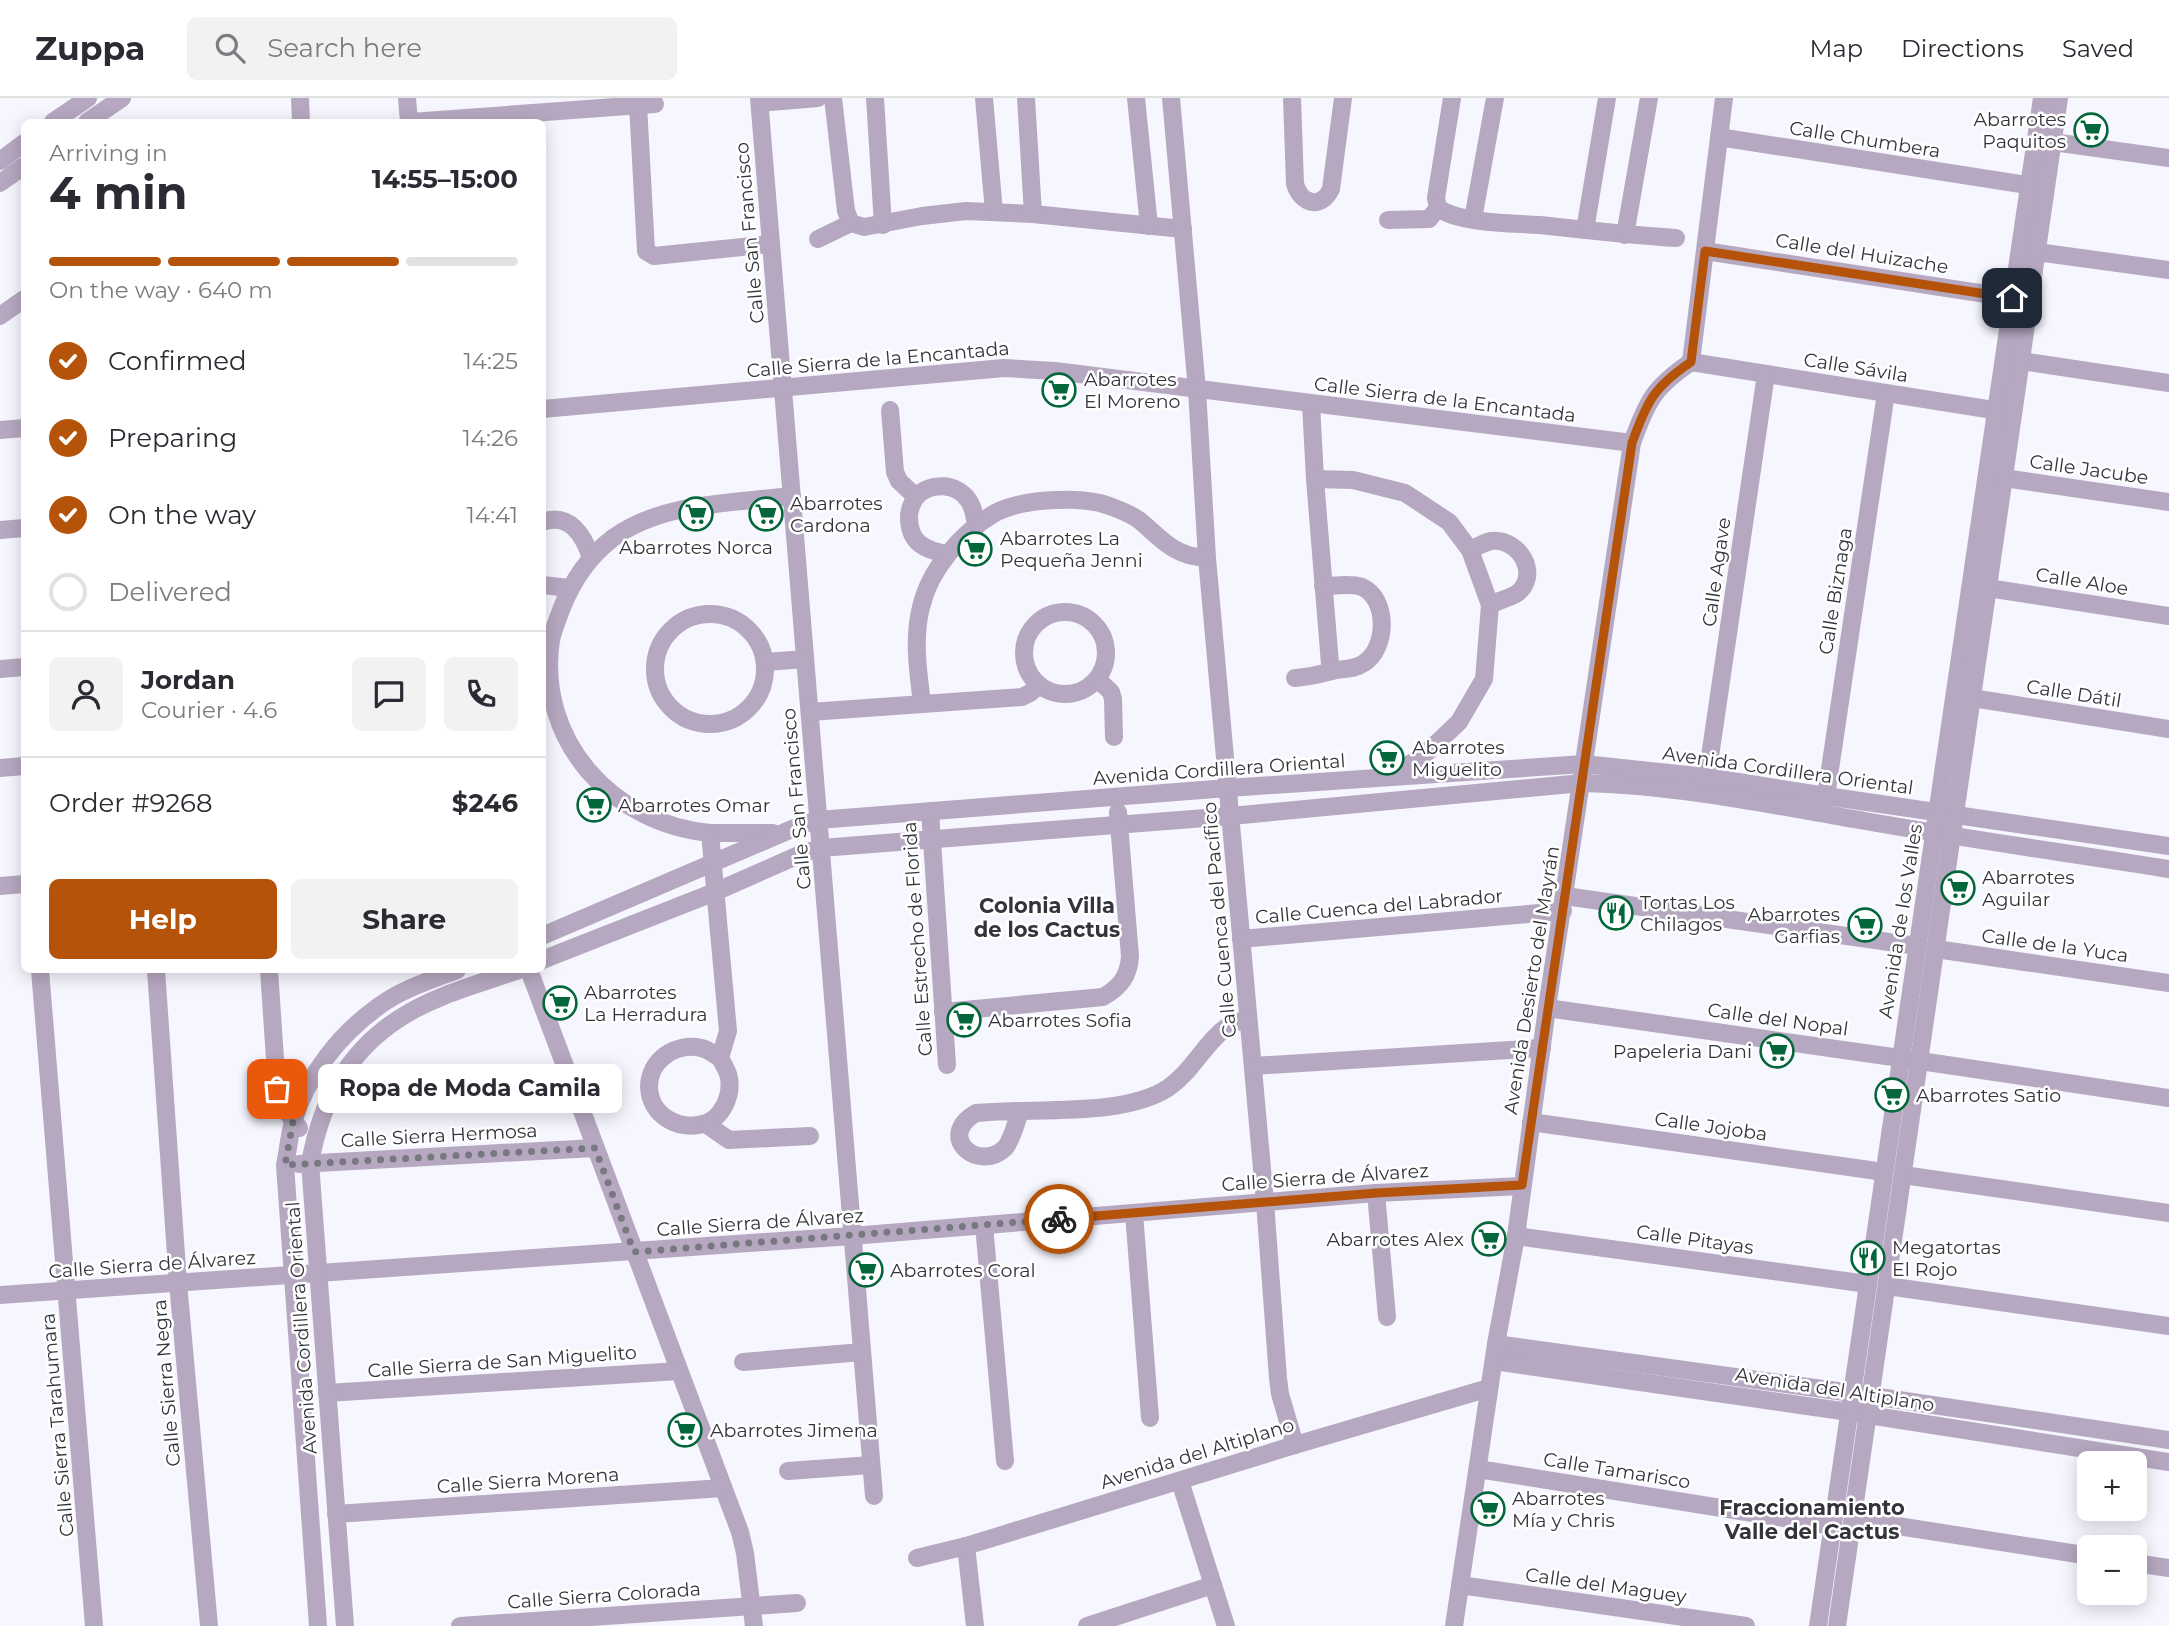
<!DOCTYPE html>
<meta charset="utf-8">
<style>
:root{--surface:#fff;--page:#f2f2f3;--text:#2b2b33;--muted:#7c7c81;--line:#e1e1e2;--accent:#b45309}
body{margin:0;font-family:Montserrat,sans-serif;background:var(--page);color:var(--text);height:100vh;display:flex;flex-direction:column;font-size:26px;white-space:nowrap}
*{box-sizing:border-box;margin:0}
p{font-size:23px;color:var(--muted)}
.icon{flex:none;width:38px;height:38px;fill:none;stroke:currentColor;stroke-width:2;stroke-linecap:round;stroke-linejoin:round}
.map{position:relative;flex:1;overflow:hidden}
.sheet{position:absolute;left:21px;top:21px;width:525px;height:854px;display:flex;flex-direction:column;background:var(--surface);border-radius:10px;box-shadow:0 4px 18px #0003}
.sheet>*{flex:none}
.controls{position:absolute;left:2077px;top:1353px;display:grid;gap:14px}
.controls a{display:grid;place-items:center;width:70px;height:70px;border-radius:10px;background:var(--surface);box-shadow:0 4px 18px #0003;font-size:35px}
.pin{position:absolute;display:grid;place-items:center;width:60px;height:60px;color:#fff;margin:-30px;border-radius:14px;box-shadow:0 4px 10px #0006}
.courier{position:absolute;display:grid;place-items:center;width:70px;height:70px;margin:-35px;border:5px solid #b45309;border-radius:50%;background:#fff;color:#222;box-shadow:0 2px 9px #0007}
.bubble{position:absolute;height:49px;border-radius:10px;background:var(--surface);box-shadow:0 4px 18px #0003;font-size:23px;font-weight:700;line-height:49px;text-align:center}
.overview em{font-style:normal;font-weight:700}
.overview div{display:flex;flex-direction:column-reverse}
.overview{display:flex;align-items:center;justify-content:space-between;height:119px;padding:0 28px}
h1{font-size:46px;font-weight:700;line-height:52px}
.bar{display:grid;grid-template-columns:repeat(4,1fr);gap:10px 7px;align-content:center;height:84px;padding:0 28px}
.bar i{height:9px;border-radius:5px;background:var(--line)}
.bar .selected{background:var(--accent)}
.bar p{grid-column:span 4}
.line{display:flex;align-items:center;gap:18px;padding:0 28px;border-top:2px solid var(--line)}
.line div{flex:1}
.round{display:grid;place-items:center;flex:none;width:74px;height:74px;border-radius:10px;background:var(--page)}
ol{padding:0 28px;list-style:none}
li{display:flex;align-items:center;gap:21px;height:77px}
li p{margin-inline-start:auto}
li .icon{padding:7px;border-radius:50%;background:var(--accent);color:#fff;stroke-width:4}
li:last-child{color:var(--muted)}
li i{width:38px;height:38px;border:4px solid var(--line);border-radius:50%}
.primary-button{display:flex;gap:14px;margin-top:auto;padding:14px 28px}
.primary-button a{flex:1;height:80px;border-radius:10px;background:var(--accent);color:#fff;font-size:28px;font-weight:700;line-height:80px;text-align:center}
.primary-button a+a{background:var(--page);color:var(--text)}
header{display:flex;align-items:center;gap:42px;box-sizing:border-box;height:98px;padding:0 35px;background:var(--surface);border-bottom:2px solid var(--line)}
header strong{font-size:33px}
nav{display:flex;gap:38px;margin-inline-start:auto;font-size:24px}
.search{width:490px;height:63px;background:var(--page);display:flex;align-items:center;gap:18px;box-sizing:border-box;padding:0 24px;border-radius:10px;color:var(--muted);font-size:26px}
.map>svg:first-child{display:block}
</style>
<header>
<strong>Zuppa</strong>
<div class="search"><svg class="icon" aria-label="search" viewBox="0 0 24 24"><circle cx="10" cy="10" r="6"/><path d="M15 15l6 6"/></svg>Search here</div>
<nav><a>Map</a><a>Directions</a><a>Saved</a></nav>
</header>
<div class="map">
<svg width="2169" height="1528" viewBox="0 0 2169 1528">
<rect width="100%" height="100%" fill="#f6f6ff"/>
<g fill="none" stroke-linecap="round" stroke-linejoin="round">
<g stroke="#b6a8c0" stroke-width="18">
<path d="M300 0 301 24"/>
<path d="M407 0 409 24"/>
<path d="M759 0 874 1398"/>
<path d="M833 0 846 113 851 125 864 129 922 118 966 113 1033 116 1183 131"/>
<path d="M875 0 883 127"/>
<path d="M984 0 994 114"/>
<path d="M1026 0 1033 116"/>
<path d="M1136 0 1149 128"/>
<path d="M1171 0 1197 292 1207 460 1265 1104 1278 1280 1280 1296 1295 1347"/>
<path d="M1292 0 1295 86C1301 106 1321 112 1331 91L1343 0"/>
<path d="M1452 0 1436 100 1438 110C1461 126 1512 125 1540 127 1585 132 1631 137 1676 140"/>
<path d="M760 5 818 0"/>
<path d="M638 7 646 153 654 158 771 146"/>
<path d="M53 24 88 0"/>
<path d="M87 24 122 0"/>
<path d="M411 24 655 6"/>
<path d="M1719 39 2039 89"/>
<path d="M2053 44 2169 60"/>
<path d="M0 63 24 45"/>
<path d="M0 85 24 68"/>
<path d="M1473 121 1495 0"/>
<path d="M1388 122 1429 121 1438 110"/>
<path d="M1585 132 1607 0"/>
<path d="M1625 137 1649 0"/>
<path d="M818 141 851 125"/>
<path d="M1705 153 2012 200"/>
<path d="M2037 154 2169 172"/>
<path d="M0 218 24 201"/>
<path d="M2021 263 2169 285"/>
<path d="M1691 264 2006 314"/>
<path d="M1691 264 1724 0"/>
<path d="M1311 306 1315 381 1330 566 1335 572"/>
<path d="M542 311 1004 270 1055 273 1632 345"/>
<path d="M890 312 895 374 899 383 916 399"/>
<path d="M0 332 24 330"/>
<path d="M2004 380 2169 404"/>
<path d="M1315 381 1353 382 1405 395 1449 424 1470 452 1490 507 1484 581 1459 624 1423 658 1390 678"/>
<path d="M542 424C570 414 584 438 591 460"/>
<path d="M0 432 24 430"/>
<path d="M1470 452C1477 449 1485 444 1491 443 1521 440 1541 479 1516 496 1509 500 1498 503 1490 507"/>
<path d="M947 456C925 452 909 445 909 419 909 413 912 404 916 399 930 383 958 385 969 403 974 411 975 419 976 429"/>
<path d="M542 487 570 490"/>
<path d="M1988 490 2169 518"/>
<circle cx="1065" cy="555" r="41"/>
<circle cx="710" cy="571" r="55"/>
<path d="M766 564 805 561"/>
<path d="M0 571 24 569"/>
<path d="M1295 580C1311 579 1317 577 1332 573 1343 570 1354 572 1364 565 1387 551 1389 501 1362 489 1351 485 1335 488 1323 488"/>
<path d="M1097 581 1111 594 1113 601 1114 639"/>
<path d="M1972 600 2169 631"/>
<path d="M922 605C918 573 913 541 921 509 930 471 961 435 995 415 1021 401 1071 399 1100 405 1111 408 1129 415 1139 422 1154 434 1167 450 1186 456 1192 459 1200 459 1207 460"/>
<path d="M810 614 1022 599 1030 595 1039 587"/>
<path d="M0 670 24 668"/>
<path d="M1707 679 1766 276"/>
<path d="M1826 698 1886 295"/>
<path d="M930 713 947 967"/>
<path d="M710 735H773"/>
<path d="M0 788 24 786"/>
<path d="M1565 798 1917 848"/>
<path d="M542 838 799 728 818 722 1228 690 1584 666 1707 679 1826 698 2169 748"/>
<path d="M1241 841 1563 813"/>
<path d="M1936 851 2169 885"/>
<path d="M542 862 715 794 801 756 821 750 1231 718 1582 685C1677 687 1772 707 1865 723 1966 741 2068 755 2169 771"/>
<path d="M40 872 94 1528"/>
<path d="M156 872 178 1185 209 1528"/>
<path d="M269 872 277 991 283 1009 299 1030"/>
<path d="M529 872 740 1434 745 1455 754 1528"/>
<path d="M1547 910 1900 960 2169 1000"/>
<path d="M943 914 1103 899C1121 889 1129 877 1130 858L1118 714"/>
<path d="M720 960C714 957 708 951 701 950 676 944 649 962 649 989 650 1017 678 1033 703 1026 722 1021 732 998 729 980 728 973 723 966 720 960L728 933 710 735C612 726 536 642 551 542 553 532 558 521 561 512 572 483 588 459 613 440 662 404 734 405 792 398"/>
<path d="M1253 968 1542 950"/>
<path d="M1020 1014C1016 1024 1012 1042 1005 1050 979 1075 935 1039 976 1015 1031 1009 1122 1020 1168 990 1193 973 1205 944 1228 928 1234 924 1242 923 1248 921"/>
<path d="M1531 1024 1884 1074"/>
<path d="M706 1026 729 1042 810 1038"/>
<path d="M299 1066 595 1050"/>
<path d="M1903 1077 2169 1115"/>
<path d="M1376 1095 1387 1219"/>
<path d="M1134 1115 1150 1320"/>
<path d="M984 1127 1005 1363"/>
<path d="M1516 1138 1868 1186"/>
<path d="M1887 1188 2169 1228"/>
<path d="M0 1197 852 1138 1376 1095 1522 1088"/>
<path d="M1496 1246 1852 1295 2169 1342"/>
<path d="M1494 1263 1849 1314 2169 1364"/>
<path d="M743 1264 862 1254"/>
<path d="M327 1295 679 1273"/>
<path d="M1478 1371 1833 1428"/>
<path d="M788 1373 871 1367"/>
<path d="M1180 1383 1226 1528"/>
<path d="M336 1416 723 1390"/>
<path d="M1853 1421 2090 1458"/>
<path d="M966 1448 975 1528"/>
<path d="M917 1460 966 1448 1295 1347 1489 1290"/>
<path d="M2135 1465 2169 1470"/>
<path d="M1460 1487 1746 1528"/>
<path d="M318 1528 285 1067C288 1053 289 1038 293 1024 307 977 340 936 379 908 402 891 431 882 457 872"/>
<path d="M345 1528 310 1065C321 1004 347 954 400 920 435 897 479 886 519 872"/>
<path d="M460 1528 797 1505"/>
<path d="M1087 1528 1213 1487"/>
<path d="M1454 1528 1496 1246 1516 1138 1547 910 1632 345C1647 303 1654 289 1691 264"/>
<path d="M1818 1528 2042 0"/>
<path d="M1837 1528 2059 0"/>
</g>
</g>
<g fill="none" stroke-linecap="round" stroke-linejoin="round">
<path stroke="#787880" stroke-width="7" stroke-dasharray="0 12.6" d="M277 991 283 1009 293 1024 285 1067 595 1050 634 1154 1059 1121"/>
<path stroke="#b45309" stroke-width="9" d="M1059 1121 1376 1095 1522 1087 1632 345C1647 303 1654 289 1691 264L1705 153 2012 200"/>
</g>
<defs>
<symbol id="supermarket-ring" viewBox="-11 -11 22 22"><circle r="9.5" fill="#fff" stroke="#03673b" stroke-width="1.5"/><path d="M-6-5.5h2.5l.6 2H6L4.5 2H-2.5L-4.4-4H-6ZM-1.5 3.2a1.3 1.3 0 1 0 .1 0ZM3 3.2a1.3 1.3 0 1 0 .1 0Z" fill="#03673b"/></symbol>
<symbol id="restaurant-ring" viewBox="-11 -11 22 22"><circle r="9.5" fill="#fff" stroke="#03673b" stroke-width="1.5"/><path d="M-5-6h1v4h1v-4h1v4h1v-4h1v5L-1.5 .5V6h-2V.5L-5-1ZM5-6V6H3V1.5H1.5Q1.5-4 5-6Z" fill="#03673b"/></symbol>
</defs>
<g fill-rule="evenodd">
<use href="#supermarket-ring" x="2072" y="13" width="38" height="38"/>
<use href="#supermarket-ring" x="1040" y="273" width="38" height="38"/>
<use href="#supermarket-ring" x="677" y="397" width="38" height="38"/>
<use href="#supermarket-ring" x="747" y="397" width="38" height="38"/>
<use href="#supermarket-ring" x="956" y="432" width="38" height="38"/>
<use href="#supermarket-ring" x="1368" y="641" width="38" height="38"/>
<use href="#supermarket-ring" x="575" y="688" width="38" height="38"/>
<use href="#supermarket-ring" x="1939" y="771" width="38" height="38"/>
<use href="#restaurant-ring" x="1597" y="796" width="38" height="38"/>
<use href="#supermarket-ring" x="1846" y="808" width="38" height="38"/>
<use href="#supermarket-ring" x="541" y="886" width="38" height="38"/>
<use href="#supermarket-ring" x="945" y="903" width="38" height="38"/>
<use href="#supermarket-ring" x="1758" y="934" width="38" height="38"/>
<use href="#supermarket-ring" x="1873" y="978" width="38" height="38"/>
<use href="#supermarket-ring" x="1470" y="1122" width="38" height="38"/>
<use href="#restaurant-ring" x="1849" y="1141" width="38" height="38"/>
<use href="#supermarket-ring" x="847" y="1153" width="38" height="38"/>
<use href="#supermarket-ring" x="666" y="1313" width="38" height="38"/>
<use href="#supermarket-ring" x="1469" y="1392" width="38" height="38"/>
</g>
<g text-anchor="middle" stroke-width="5" stroke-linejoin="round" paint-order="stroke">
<g font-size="19" fill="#34343c" stroke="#fff" text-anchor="start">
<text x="2066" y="28" text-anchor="end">Abarrotes<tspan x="2066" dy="22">Paquitos</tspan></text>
<text x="1084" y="288">Abarrotes<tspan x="1084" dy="22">El Moreno</tspan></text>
<text x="790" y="412">Abarrotes<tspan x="790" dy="22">Cardona</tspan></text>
<text x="1000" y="447">Abarrotes La<tspan x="1000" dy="22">Pequeña Jenni</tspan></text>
<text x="696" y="456" text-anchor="middle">Abarrotes Norca</text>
<text x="1412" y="656">Abarrotes<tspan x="1412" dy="22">Miguelito</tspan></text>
<text x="618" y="714">Abarrotes Omar</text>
<text x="1982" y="786">Abarrotes<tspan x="1982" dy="22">Aguilar</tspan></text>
<text x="1640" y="811">Tortas Los<tspan x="1640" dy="22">Chilagos</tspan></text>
<text x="1840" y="823" text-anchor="end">Abarrotes<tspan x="1840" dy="22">Garfias</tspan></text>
<text x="584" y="901">Abarrotes<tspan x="584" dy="22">La Herradura</tspan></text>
<text x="988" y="929">Abarrotes Sofia</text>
<text x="1752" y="960" text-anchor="end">Papeleria Dani</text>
<text x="1916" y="1004">Abarrotes Satio</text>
<text x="1464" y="1148" text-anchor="end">Abarrotes Alex</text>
<text x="1892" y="1156">Megatortas<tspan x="1892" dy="22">El Rojo</tspan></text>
<text x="890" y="1179">Abarrotes Coral</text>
<text x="710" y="1339">Abarrotes Jimena</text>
<text x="1512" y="1407">Abarrotes<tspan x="1512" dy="22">Mía y Chris</tspan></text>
</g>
<g font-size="19" fill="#34343c" stroke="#fff">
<text transform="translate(1865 41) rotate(9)" y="7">Calle Chumbera</text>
<text transform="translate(749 135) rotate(-95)" y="7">Calle San Francisco</text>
<text transform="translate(1862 155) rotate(9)" y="7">Calle del Huizache</text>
<text transform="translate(878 261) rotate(-5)" y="7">Calle Sierra de la Encantada</text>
<text transform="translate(1856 269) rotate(9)" y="7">Calle Sávila</text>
<text transform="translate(1445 301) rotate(7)" y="7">Calle Sierra de la Encantada</text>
<text transform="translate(2089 371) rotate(8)" y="7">Calle Jacube</text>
<text transform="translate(1716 474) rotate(-82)" y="7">Calle Agave</text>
<text transform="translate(2082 483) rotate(9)" y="7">Calle Aloe</text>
<text transform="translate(1835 493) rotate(-81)" y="7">Calle Biznaga</text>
<text transform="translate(2074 595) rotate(9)" y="7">Calle Dátil</text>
<text transform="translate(1219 671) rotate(-4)" y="7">Avenida Cordillera Oriental</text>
<text transform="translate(1788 672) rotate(8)" y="7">Avenida Cordillera Oriental</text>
<text transform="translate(796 701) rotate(-95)" y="7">Calle San Francisco</text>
<text transform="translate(1379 808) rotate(-5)" y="7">Calle Cuenca del Labrador</text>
<text transform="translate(1219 822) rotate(-95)" y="7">Calle Cuenca del Pacífico</text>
<text transform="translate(1900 823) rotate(-81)" y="7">Avenida de los Valles</text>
<text transform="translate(917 841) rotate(-94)" y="7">Calle Estrecho de Florida</text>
<text transform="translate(2055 847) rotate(8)" y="7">Calle de la Yuca</text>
<text transform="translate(1531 882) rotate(-81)" y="7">Avenida Desierto del Mayrán</text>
<text transform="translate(1778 921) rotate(8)" y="7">Calle del Nopal</text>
<text transform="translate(1711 1028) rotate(8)" y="7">Calle Jojoba</text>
<text transform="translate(439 1037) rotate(-3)" y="7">Calle Sierra Hermosa</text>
<text transform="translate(1325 1079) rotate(-4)" y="7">Calle Sierra de Álvarez</text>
<text transform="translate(760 1124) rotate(-4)" y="7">Calle Sierra de Álvarez</text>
<text transform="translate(1695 1141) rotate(8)" y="7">Calle Pitayas</text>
<text transform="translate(152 1166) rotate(-4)" y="7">Calle Sierra de Álvarez</text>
<text transform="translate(301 1230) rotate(-94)" y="7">Avenida Cordillera Oriental</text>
<text transform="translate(502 1263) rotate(-4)" y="7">Calle Sierra de San Miguelito</text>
<text transform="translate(166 1285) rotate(-95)" y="7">Calle Sierra Negra</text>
<text transform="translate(1835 1291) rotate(9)" y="7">Avenida del Altiplano</text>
<text transform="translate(57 1327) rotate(-95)" y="7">Calle Sierra Tarahumara</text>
<text transform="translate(1197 1355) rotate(-17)" y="7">Avenida del Altiplano</text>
<text transform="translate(1617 1372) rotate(9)" y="7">Calle Tamarisco</text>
<text transform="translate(528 1382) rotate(-4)" y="7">Calle Sierra Morena</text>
<text transform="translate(1606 1487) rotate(8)" y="7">Calle del Maguey</text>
<text transform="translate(604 1497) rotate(-4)" y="7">Calle Sierra Colorada</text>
</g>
<g font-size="21" font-weight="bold" fill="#34343c" stroke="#fff">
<text x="1047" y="815">Colonia Villa<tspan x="1047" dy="24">de los Cactus</tspan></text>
<text x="1812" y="1417">Fraccionamiento<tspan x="1812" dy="24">Valle del Cactus</tspan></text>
</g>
</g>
</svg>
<div class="controls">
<a>+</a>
<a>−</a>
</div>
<div class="pin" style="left:277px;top:991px;background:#ea580c"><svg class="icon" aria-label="bag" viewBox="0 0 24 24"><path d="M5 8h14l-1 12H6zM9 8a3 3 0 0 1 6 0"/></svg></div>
<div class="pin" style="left:2012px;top:200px;background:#1f2937"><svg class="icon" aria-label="home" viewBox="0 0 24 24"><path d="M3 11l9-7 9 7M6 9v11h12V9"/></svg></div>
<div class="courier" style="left:1059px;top:1121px"><svg class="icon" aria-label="bike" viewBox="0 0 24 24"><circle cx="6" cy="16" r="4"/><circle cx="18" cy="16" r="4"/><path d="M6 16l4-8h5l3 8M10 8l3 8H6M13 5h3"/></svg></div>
<div class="bubble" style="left:318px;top:966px;width:304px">Ropa de Moda Camila</div>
<section class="sheet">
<div class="overview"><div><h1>4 min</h1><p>Arriving in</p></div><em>14:55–15:00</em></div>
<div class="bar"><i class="selected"></i><i class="selected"></i><i class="selected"></i><i></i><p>On the way · 640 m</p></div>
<ol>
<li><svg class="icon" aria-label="check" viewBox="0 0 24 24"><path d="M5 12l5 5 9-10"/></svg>Confirmed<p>14:25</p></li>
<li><svg class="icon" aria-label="check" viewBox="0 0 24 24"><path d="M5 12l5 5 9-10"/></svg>Preparing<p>14:26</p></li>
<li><svg class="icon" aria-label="check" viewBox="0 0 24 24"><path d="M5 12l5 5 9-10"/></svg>On the way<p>14:41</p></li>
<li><i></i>Delivered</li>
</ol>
<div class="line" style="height:126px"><a class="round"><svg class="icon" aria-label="person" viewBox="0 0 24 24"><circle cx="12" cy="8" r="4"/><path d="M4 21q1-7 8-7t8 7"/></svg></a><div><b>Jordan</b><p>Courier · 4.6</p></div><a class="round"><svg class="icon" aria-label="chat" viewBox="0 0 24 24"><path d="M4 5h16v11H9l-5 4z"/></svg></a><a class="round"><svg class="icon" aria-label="phone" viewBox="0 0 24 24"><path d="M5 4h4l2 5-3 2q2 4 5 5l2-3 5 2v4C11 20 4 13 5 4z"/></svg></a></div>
<div class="line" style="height:91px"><div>Order #9268</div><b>$246</b></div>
<div class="primary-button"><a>Help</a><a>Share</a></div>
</section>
</div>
